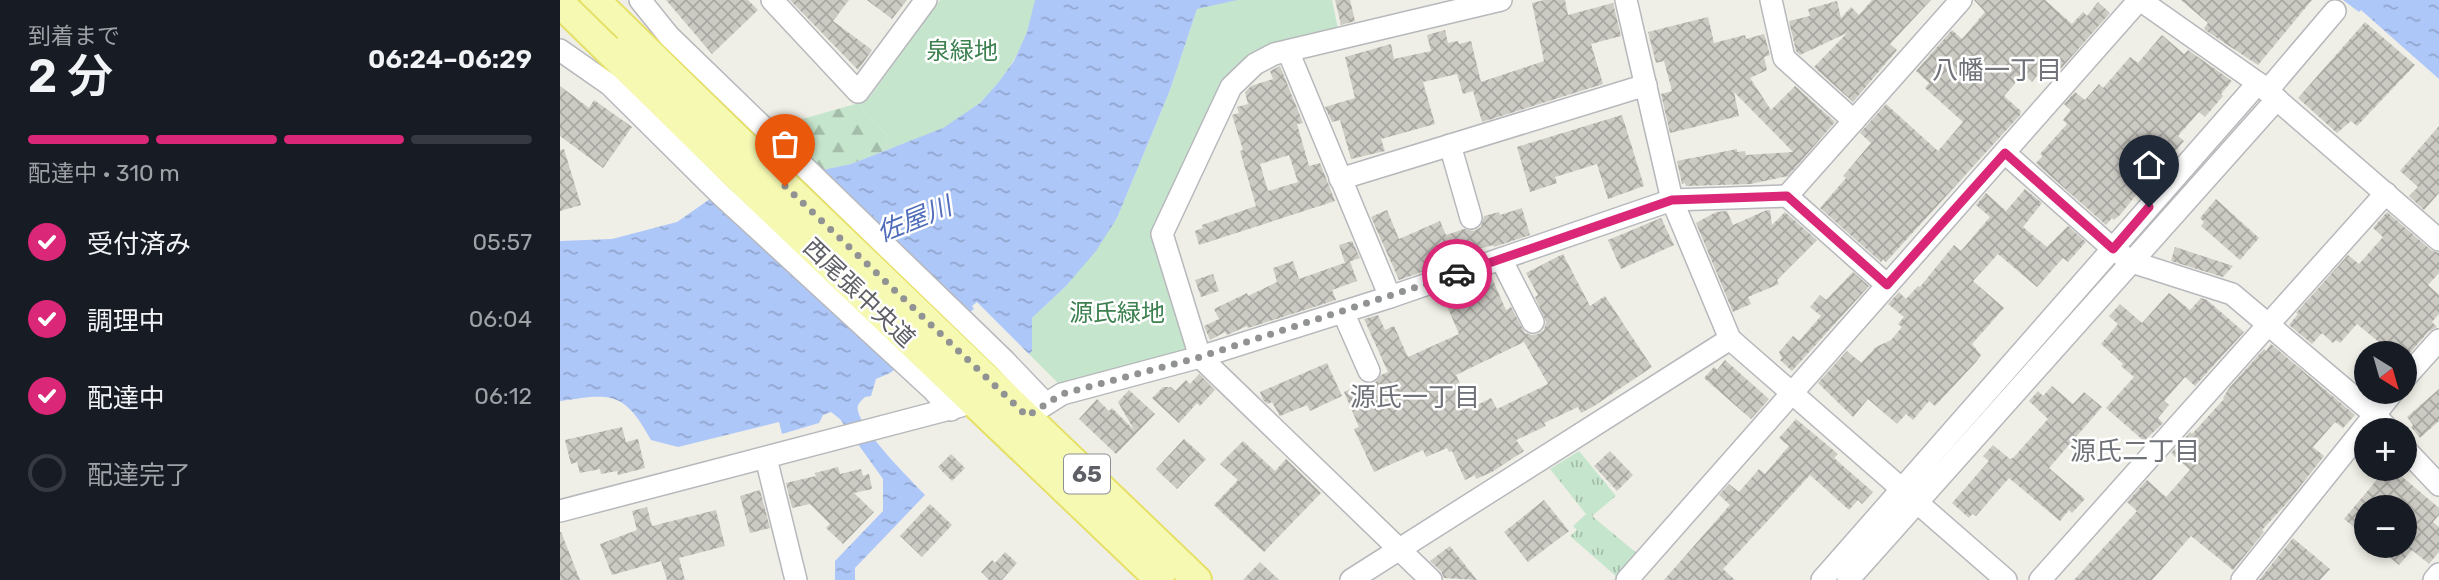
<!DOCTYPE html>
<html lang="ja">
<meta charset="utf-8">
<style>
:root{--surface:#171b24;--page:#242831;--text:#f1f3f6;--muted:#9ea1a6;--line:#363941;--accent:#db2777}
body{margin:0;font-family:Rubik,"Noto Sans JP",sans-serif;background:var(--page);color:var(--text);height:100vh;display:flex;flex-direction:column;font-size:26px;white-space:nowrap}
*{box-sizing:border-box;margin:0}
p{font-size:23px;color:var(--muted)}
.icon{flex:none;width:38px;height:38px;fill:none;stroke:currentColor;stroke-width:2;stroke-linecap:round;stroke-linejoin:round}
.map{position:relative;flex:1;overflow:hidden}
.drawer{display:flex;flex-direction:column;background:var(--surface);width:560px}
.drawer>*{flex:none}
.needle{width:46px;rotate:143deg}
.controls{position:absolute;left:1794px;top:341px;display:grid;gap:14px}
.controls a{display:grid;place-items:center;width:63px;height:63px;border-radius:50%;background:var(--surface);box-shadow:0 4px 10px #0003;font-size:35px}
.pin{position:absolute;display:grid;place-items:center;width:60px;height:60px;color:#fff;margin:-72px -30px;border-radius:50% 50% 50% 0;rotate:-45deg;box-shadow:0 0 7px #0007}
.pin .icon{rotate:45deg}
.courier{position:absolute;display:grid;place-items:center;width:70px;height:70px;margin:-35px;border:5px solid #db2777;border-radius:50%;background:#fff;color:#222;box-shadow:0 2px 9px #0007}
.overview em{font-style:normal;font-weight:600}
.overview div{display:flex;flex-direction:column-reverse}
.overview{display:flex;align-items:center;justify-content:space-between;height:119px;padding:0 28px}
h1{font-size:46px;font-weight:600;line-height:52px}
.bar{display:grid;grid-template-columns:repeat(4,1fr);gap:10px 7px;align-content:center;height:84px;padding:0 28px}
.bar i{height:9px;border-radius:5px;background:var(--line)}
.bar .on{background:var(--accent)}
.bar p{grid-column:span 4}
ol{padding:0 28px;list-style:none}
li{display:flex;align-items:center;gap:21px;height:77px}
li p{margin-inline-start:auto}
li .icon{padding:7px;border-radius:50%;background:var(--accent);color:#fff;stroke-width:4}
li:last-child{color:var(--muted)}
li i{width:38px;height:38px;border:4px solid var(--line);border-radius:50%}
main{display:flex;flex:1;min-height:0}
.map>svg:first-child{display:block}
</style>
<main>
<section class="drawer">
<div class="overview"><div><h1>2 分</h1><p>到着まで</p></div><em>06:24–06:29</em></div>
<div class="bar"><i class="on"></i><i class="on"></i><i class="on"></i><i></i><p>配達中 · 310 m</p></div>
<ol>
<li><svg class="icon" aria-label="check" viewBox="0 0 24 24"><path d="M5 12l5 5 9-10"/></svg>受付済み<p>05:57</p></li>
<li><svg class="icon" aria-label="check" viewBox="0 0 24 24"><path d="M5 12l5 5 9-10"/></svg>調理中<p>06:04</p></li>
<li><svg class="icon" aria-label="check" viewBox="0 0 24 24"><path d="M5 12l5 5 9-10"/></svg>配達中<p>06:12</p></li>
<li><i></i>配達完了</li>
</ol>
</section>
<div class="map">
<svg width="1879" height="580" viewBox="0 0 1879 580">
<defs>
<pattern id="grass-tufts" width="24" height="20" patternUnits="userSpaceOnUse" patternTransform="scale(1.75)"><rect width="24" height="20" fill="#c6e5cd"/><path d="M3 7l-1-3M5 7V3M7 7l1-3M15 17l-1-3M17 17v-4M19 17l1-3" fill="none" stroke="#a4bdaa"/></pattern>
<pattern id="forest-firs" width="22" height="20" patternUnits="userSpaceOnUse" patternTransform="scale(1.75)"><rect width="22" height="20" fill="#c6e5cd"/><path d="M5 1l3.5 6h-7zM16 11l3.5 6h-7z" fill="#a4bdaa"/></pattern>
<pattern id="water-ripples" width="26" height="14" patternUnits="userSpaceOnUse" patternTransform="scale(1.75)"><rect width="26" height="14" fill="#aec7f9"/><path d="M2 4q2-2 4 0t4 0M15 11q2-2 4 0t4 0" fill="none" stroke="#91a5cd"/></pattern>
<pattern id="building-cross-hatch" width="8" height="8" patternUnits="userSpaceOnUse" patternTransform="scale(1.75)"><rect width="8" height="8" fill="#cbcac3"/><path d="M0 0l8 8M0 8l8-8" fill="none" stroke="#a8a7a2"/></pattern>
</defs>
<rect width="100%" height="100%" fill="#efefe7"/>
<path fill="url(#grass-tufts)" d="M1019 451 1056 496 1032 516 1079 555 1058 578 1010 536 1017 530 1013 526 1026 514 990 469Z"/>
<path fill="url(#forest-firs)" d="M299 103 307 116 327 135 326 143 329 149 291 164 262 171 214 127Z"/>
<g fill="#c6e5cd">
<path d="M380 0H475C467 53 432 103 384 128 367 137 347 142 329 149L326 143 327 135 307 116 299 103 309 98Z"/>
<path d="M637 0H772L778 29 690 57 594 235 628 345 624 354 499 384 469 354 472 351V318L506 286 557 218 610 90 637 9Z"/>
</g>
<g fill="url(#water-ripples)">
<path d="M475 0H677L637 9 610 90 557 218 536 251 506 286 472 318V351L469 354 417 302 412 306 414 309 330 373 316 379 311 396 305 397C301 401 296 405 298 411 303 433 349 478 365 495L295 568V580H275V561L323 511V479L280 419 271 412 263 415 259 423 222 434 219 422 118 447 91 440C64 391 52 393 0 401V241L52 239 117 222 160 192 291 164 383 128 420 103 438 83 454 61 467 32Z"/>
<path d="M1783 0H1879V79L1801 10 1799 12Z"/>
</g>
<g fill="url(#building-cross-hatch)" fill-rule="evenodd">
<path d="M106 0H188L198 10 152 54Z"/>
<path d="M230 0H289L273 21 312 50 298 70Z"/>
<path d="M307 0H347L332 19Z"/>
<path d="M775 0H790L795 21 781 25Z"/>
<path d="M984 0H1005L1008 15 1053 3 1061 36 1031 44 1043 84 922 122 913 91 903 94 897 74 863 82 875 124 821 139 825 151 791 159 780 120 772 122 765 107 795 98 785 57 831 44 834 59 871 51 867 35 885 30 888 43 898 41 899 44 911 41 921 82 984 61 972 3Z"/>
<path d="M1312 0H1371L1330 44 1337 50 1293 102 1254 67 1287 33 1240 55 1236 51 1229 21 1250 16 1248 9 1277 1 1281 18 1291 7 1299 15Z"/>
<path d="M1414 0H1485L1512 24 1523 12 1527 16 1538 2 1550 13 1490 81 1480 72 1472 82 1463 74 1444 96 1461 111 1460 115 1326 262 1323 259 1321 262 1260 208 1286 178 1283 176 1311 143 1300 133 1326 104 1378 151 1403 122 1365 88 1369 83 1356 71 1392 30 1402 39 1425 12Z"/>
<path d="M1621 0H1752L1698 65 1645 30 1644 28 1648 23Z"/>
<path d="M1148 17 1154 43 1185 35 1186 39 1204 34 1210 55 1204 57 1207 70 1190 78 1211 110 1235 86 1275 122 1228 176 1190 184 1126 186 1125 183 1122 184 1117 161 1177 149V152L1185 151 1186 155 1233 152 1174 92 1179 116 1110 133 1101 94 1112 91 1104 61 1096 63 1088 32Z"/>
<path d="M1805 22 1855 65 1797 126 1791 121 1777 133 1738 98Z"/>
<path d="M1602 35 1624 54 1628 50 1672 81 1661 94 1663 96 1645 117 1639 112 1618 136 1624 141 1603 165 1592 156 1572 180 1581 189 1560 215 1554 220 1552 218 1546 225 1476 163 1483 156 1480 154 1507 124 1503 120 1511 110 1504 104 1515 92 1525 100 1539 84 1543 88 1570 57 1578 63Z"/>
<path d="M720 66 743 123 737 124 749 166 760 163 775 201 639 245 635 231 643 228 642 225 696 206 680 151 683 150 672 115 679 113 677 107 688 104 685 92 691 86 713 79 710 71ZM729 155 738 182 708 191 700 164Z"/>
<path d="M0 86 29 108 34 100 72 127 43 168 0 136Z"/>
<path d="M1062 115 1084 186 1048 199 1037 164 995 177 997 183 970 192 957 147Z"/>
<path d="M1879 126V193L1864 210 1849 196 1858 187 1840 171Z"/>
<path d="M4 149 21 205 0 211V150Z"/>
<path d="M1465 189 1482 203 1463 227 1487 247 1508 226 1526 242 1508 262 1503 258 1477 287 1438 254 1413 281 1444 308 1412 344 1421 355 1416 362 1375 406 1369 401 1353 420 1346 414 1337 424 1308 399 1293 417 1258 383 1287 351 1301 363 1316 347 1331 340 1342 327 1338 324 1344 317 1328 304 1339 292 1346 299 1358 286 1360 287 1394 245 1401 251 1430 217 1416 205 1426 193 1446 211Z"/>
<path d="M1656 199 1699 238 1680 260 1641 226 1644 222 1640 218Z"/>
<path d="M962 208 970 235 934 247 933 245 874 262 876 267 839 280 811 217 827 210 839 239 880 221 886 235 904 229 914 231 921 227 924 216 939 212 940 215Z"/>
<path d="M1207 210H1210L1212 225 1225 212 1257 240 1217 280 1219 284 1188 297 1191 304 1173 312 1136 223 1156 212 1167 211 1173 225Z"/>
<path d="M1827 212 1871 250 1879 253V273L1868 285 1879 295V314L1872 322 1877 327 1869 331 1849 354H1819L1825 347 1797 324 1780 343 1776 340 1773 343 1762 333 1752 344 1729 325 1738 314 1736 313 1788 255 1799 264 1823 237 1813 228Z"/>
<path d="M1101 218 1114 245 1061 269 1048 240Z"/>
<path d="M792 241 800 258 785 263 779 245Z"/>
<path d="M1615 247 1673 266 1663 277 1611 261Z"/>
<path d="M1003 254 1030 306 1045 296 1092 367 1034 406 1021 413 1018 407 984 423 986 426 956 440 964 451 932 472 916 479 915 475 905 480 892 451 889 452 887 448 866 457 863 450 814 472 794 429 799 427 784 392 804 383H815L821 375 828 372 804 319 818 315 825 330 834 326 848 357 899 334 882 294 899 287 900 290 931 276 946 310 951 307 965 333 972 335 978 334 984 330 986 322 975 297 978 295 966 273ZM964 342 988 384 937 409 931 398 911 408 896 375Z"/>
<path d="M733 261 739 279 790 261 797 281 772 290 776 300 688 328 687 326 667 335 665 332 650 340 644 326 659 319 654 309 687 293 688 296 717 282 713 268Z"/>
<path d="M1293 272 1309 286 1232 371 1220 360 1222 358 1219 352 1233 336 1239 341 1261 316 1250 307 1260 295 1266 300Z"/>
<path d="M653 274 659 291 641 297 635 280Z"/>
<path d="M1609 293 1630 310 1641 298 1647 300 1684 332 1635 386 1625 377 1604 401 1609 405 1598 418 1603 423 1584 441 1546 408 1574 377 1561 366 1563 364 1541 344 1558 324 1549 316 1560 304 1582 323Z"/>
<path d="M1711 344 1795 415 1783 428 1775 422 1753 447 1764 456 1727 503 1702 530 1704 532 1673 570 1631 536 1592 580H1514L1577 511 1567 502 1587 480 1606 497 1630 470 1611 453 1630 432 1632 434 1664 399 1663 398 1670 387 1704 349 1706 351Z"/>
<path d="M1165 360 1209 399 1191 419 1144 378 1154 367 1157 370Z"/>
<path d="M767 363 782 396 750 411 747 405 720 416 712 402 708 404 703 400 700 392Z"/>
<path d="M639 374 655 390 640 406 637 403 619 423 592 398 603 387H611L615 391 626 380 630 384Z"/>
<path d="M1492 386 1513 404 1524 392 1542 407 1489 468 1525 499 1512 513 1509 510 1500 521 1449 478 1416 516 1412 514 1409 518 1392 503 1429 461 1423 456 1433 445 1450 459 1453 458 1488 419 1469 401 1478 391 1483 396Z"/>
<path d="M1879 389V421L1860 438 1851 427 1853 425 1847 417Z"/>
<path d="M569 390 595 414 556 454 519 419 537 399 549 411 552 408 574 430 558 402Z"/>
<path d="M1236 419 1278 454 1274 458 1313 492 1302 504 1298 500 1289 510 1250 475 1163 569 1175 580H1104L1170 505 1159 495 1169 484 1179 492 1199 469 1205 474 1229 446 1219 438Z"/>
<path d="M62 427 66 442 78 439 85 468 58 475 57 471 41 474 40 469 20 473 17 462 11 464 5 440Z"/>
<path d="M624 439 646 459 617 489 596 469Z"/>
<path d="M683 441 715 471 726 459 761 493 704 552 654 505 678 480 660 464Z"/>
<path d="M1050 451 1073 475 1057 491 1034 466Z"/>
<path d="M391 454 405 468 392 481 378 467Z"/>
<path d="M278 467 280 474 301 469 303 476 309 474 312 489 294 493 314 512 283 544 266 528 270 524 250 504 232 508 226 483 256 476 255 473Z"/>
<path d="M1826 469H1833L1879 508V515L1873 522 1879 527V552L1869 564 1852 550 1839 565 1816 546H1844V508H1806V537L1784 519Z"/>
<path d="M200 490 210 528 190 533 180 496Z"/>
<path d="M984 500 1009 531 968 562 944 532Z"/>
<path d="M370 504 392 525 362 557 340 536Z"/>
<path d="M87 507 92 526 156 510 165 546 119 558 125 580H107L101 561 52 575 40 544 77 530 72 511Z"/>
<path d="M0 532H1L20 580H0Z"/>
<path d="M1733 538 1770 569 1760 580H1699Z"/>
<path d="M890 546 917 580 884 578 881 571 870 561Z"/>
<path d="M445 552 457 563 442 580H429L421 572 432 560 435 563Z"/>
<path d="M700 562 719 580H683Z"/>
</g>
<g fill="none" stroke-linecap="round" stroke-linejoin="round">
<defs>
<g id="minor">
<path d="M80 0 109 36 445 361 486 404"/>
<path d="M212 0 298 92 366 0"/>
<path d="M1066 0 1112 200 1170 339 1446 580"/>
<path d="M1211 0 1224 58 1294 121"/>
<path d="M1580 0 1698 83 1879 240"/>
<path d="M0 50 50 85 161 195 373 390 391 410"/>
<path d="M728 51 830 297"/>
<path d="M1707 91 1775 11"/>
<path d="M890 145 911 218"/>
<path d="M1445 153 1553 249 1572 262 1672 294 1814 414 1829 430"/>
<path d="M780 179 1086 85"/>
<path d="M1227 196 1401 0"/>
<path d="M941 259 973 322"/>
<path d="M783 312 809 371"/>
<path d="M1844 379 1879 340"/>
<path d="M467 416 502 394 640 357 830 297 1112 200 1227 196 1327 285"/>
<path d="M1844 448 1879 485"/>
<path d="M206 458 236 580"/>
<path d="M0 511 401 406"/>
<path d="M791 580 1170 339"/>
<path d="M871 580 640 357 602 234 671 87 695 64 714 54 941 0"/>
<path d="M1067 580 1579 0"/>
<path d="M1262 580 1698 83"/>
<path d="M1288 580 1717 99"/>
<path d="M1480 580 1826 193"/>
<path d="M1682 580 1833 392"/>
<path d="M1874 580 1879 574"/>
</g>
<g id="major">
<path d="M35 0 206 167 637 580"/>
<path d="M47 49 186 185 600 580"/>
</g>
</defs>
<use href="#minor" stroke="#b7b8bc" stroke-width="24"/>
<use href="#major" stroke="#e7e068" stroke-width="32"/>
<use href="#minor" stroke="#fff" stroke-width="21"/>
<use href="#major" stroke="#f5f9b2" stroke-width="28"/>
<defs>
<path id="major-bridge" d="M0 3 47 49"/>
</defs>
<use href="#major-bridge" stroke="#e7e068" stroke-width="32" stroke-linecap="butt"/>
<use href="#major-bridge" stroke="#f5f9b2" stroke-width="28"/>
</g>
<g fill="none" stroke-linecap="round" stroke-linejoin="round">
<path stroke="#919293" stroke-width="7" stroke-dasharray="0 12.6" d="M225 186 467 416 502 394 640 357 897 274"/>
<path stroke="#db2777" stroke-width="9" d="M897 274 1112 200 1227 196 1327 285 1445 153 1553 249 1589 207"/>
</g>
<g text-anchor="middle" stroke-width="5" stroke-linejoin="round" paint-order="stroke">
<rect fill="#fff" stroke="#8e9094" stroke-width="2" x="504" y="454.5" width="46" height="39" rx="5"/>
<g font-size="23" font-weight="bold" fill="#5e6066">
<text x="527" y="482">65</text>
</g>
<g font-size="24" fill="#3b804e" stroke="#fff">
<text x="402" y="59">泉緑地</text>
<text x="557" y="321">源氏緑地</text>
</g>
<g font-size="24" fill="#5e6066" stroke="#fff">
<text transform="translate(299 293) rotate(44)" y="8">西尾張中央道</text>
</g>
<g font-size="26" fill="#6f7278" stroke="#fff">
<text x="1437" y="79">八幡一丁目</text>
<text x="855" y="406">源氏一丁目</text>
<text x="1575" y="460">源氏二丁目</text>
</g>
<g font-size="26" font-style="italic" fill="#516dbb" stroke="#fff">
<text transform="translate(354 219) rotate(-22)" y="9">佐屋川</text>
</g>
</g>
</svg>
<div class="controls">
<a><svg class="needle" viewBox="-14 -14 28 28"><path d="M0-13l5 13h-10z" fill="#e53935"/><path d="M0 13l5-13h-10z" fill="#9ea1a6"/></svg></a>
<a>+</a>
<a>−</a>
</div>
<div class="pin" style="left:225px;top:186px;background:#ea580c"><svg class="icon" aria-label="bag" viewBox="0 0 24 24"><path d="M5 8h14l-1 12H6zM9 8a3 3 0 0 1 6 0"/></svg></div>
<div class="pin" style="left:1589px;top:207px;background:#1f2937"><svg class="icon" aria-label="home" viewBox="0 0 24 24"><path d="M3 11l9-7 9 7M6 9v11h12V9"/></svg></div>
<div class="courier" style="left:897px;top:274px"><svg class="icon" aria-label="car" viewBox="0 0 24 24"><path d="M5 17H2v-5l4-1 3-4h7l3 4 3 1v5h-3M9 17h6M6 11h13"/><circle cx="7" cy="17" r="2"/><circle cx="17" cy="17" r="2"/></svg></div>
</div>
</main>
